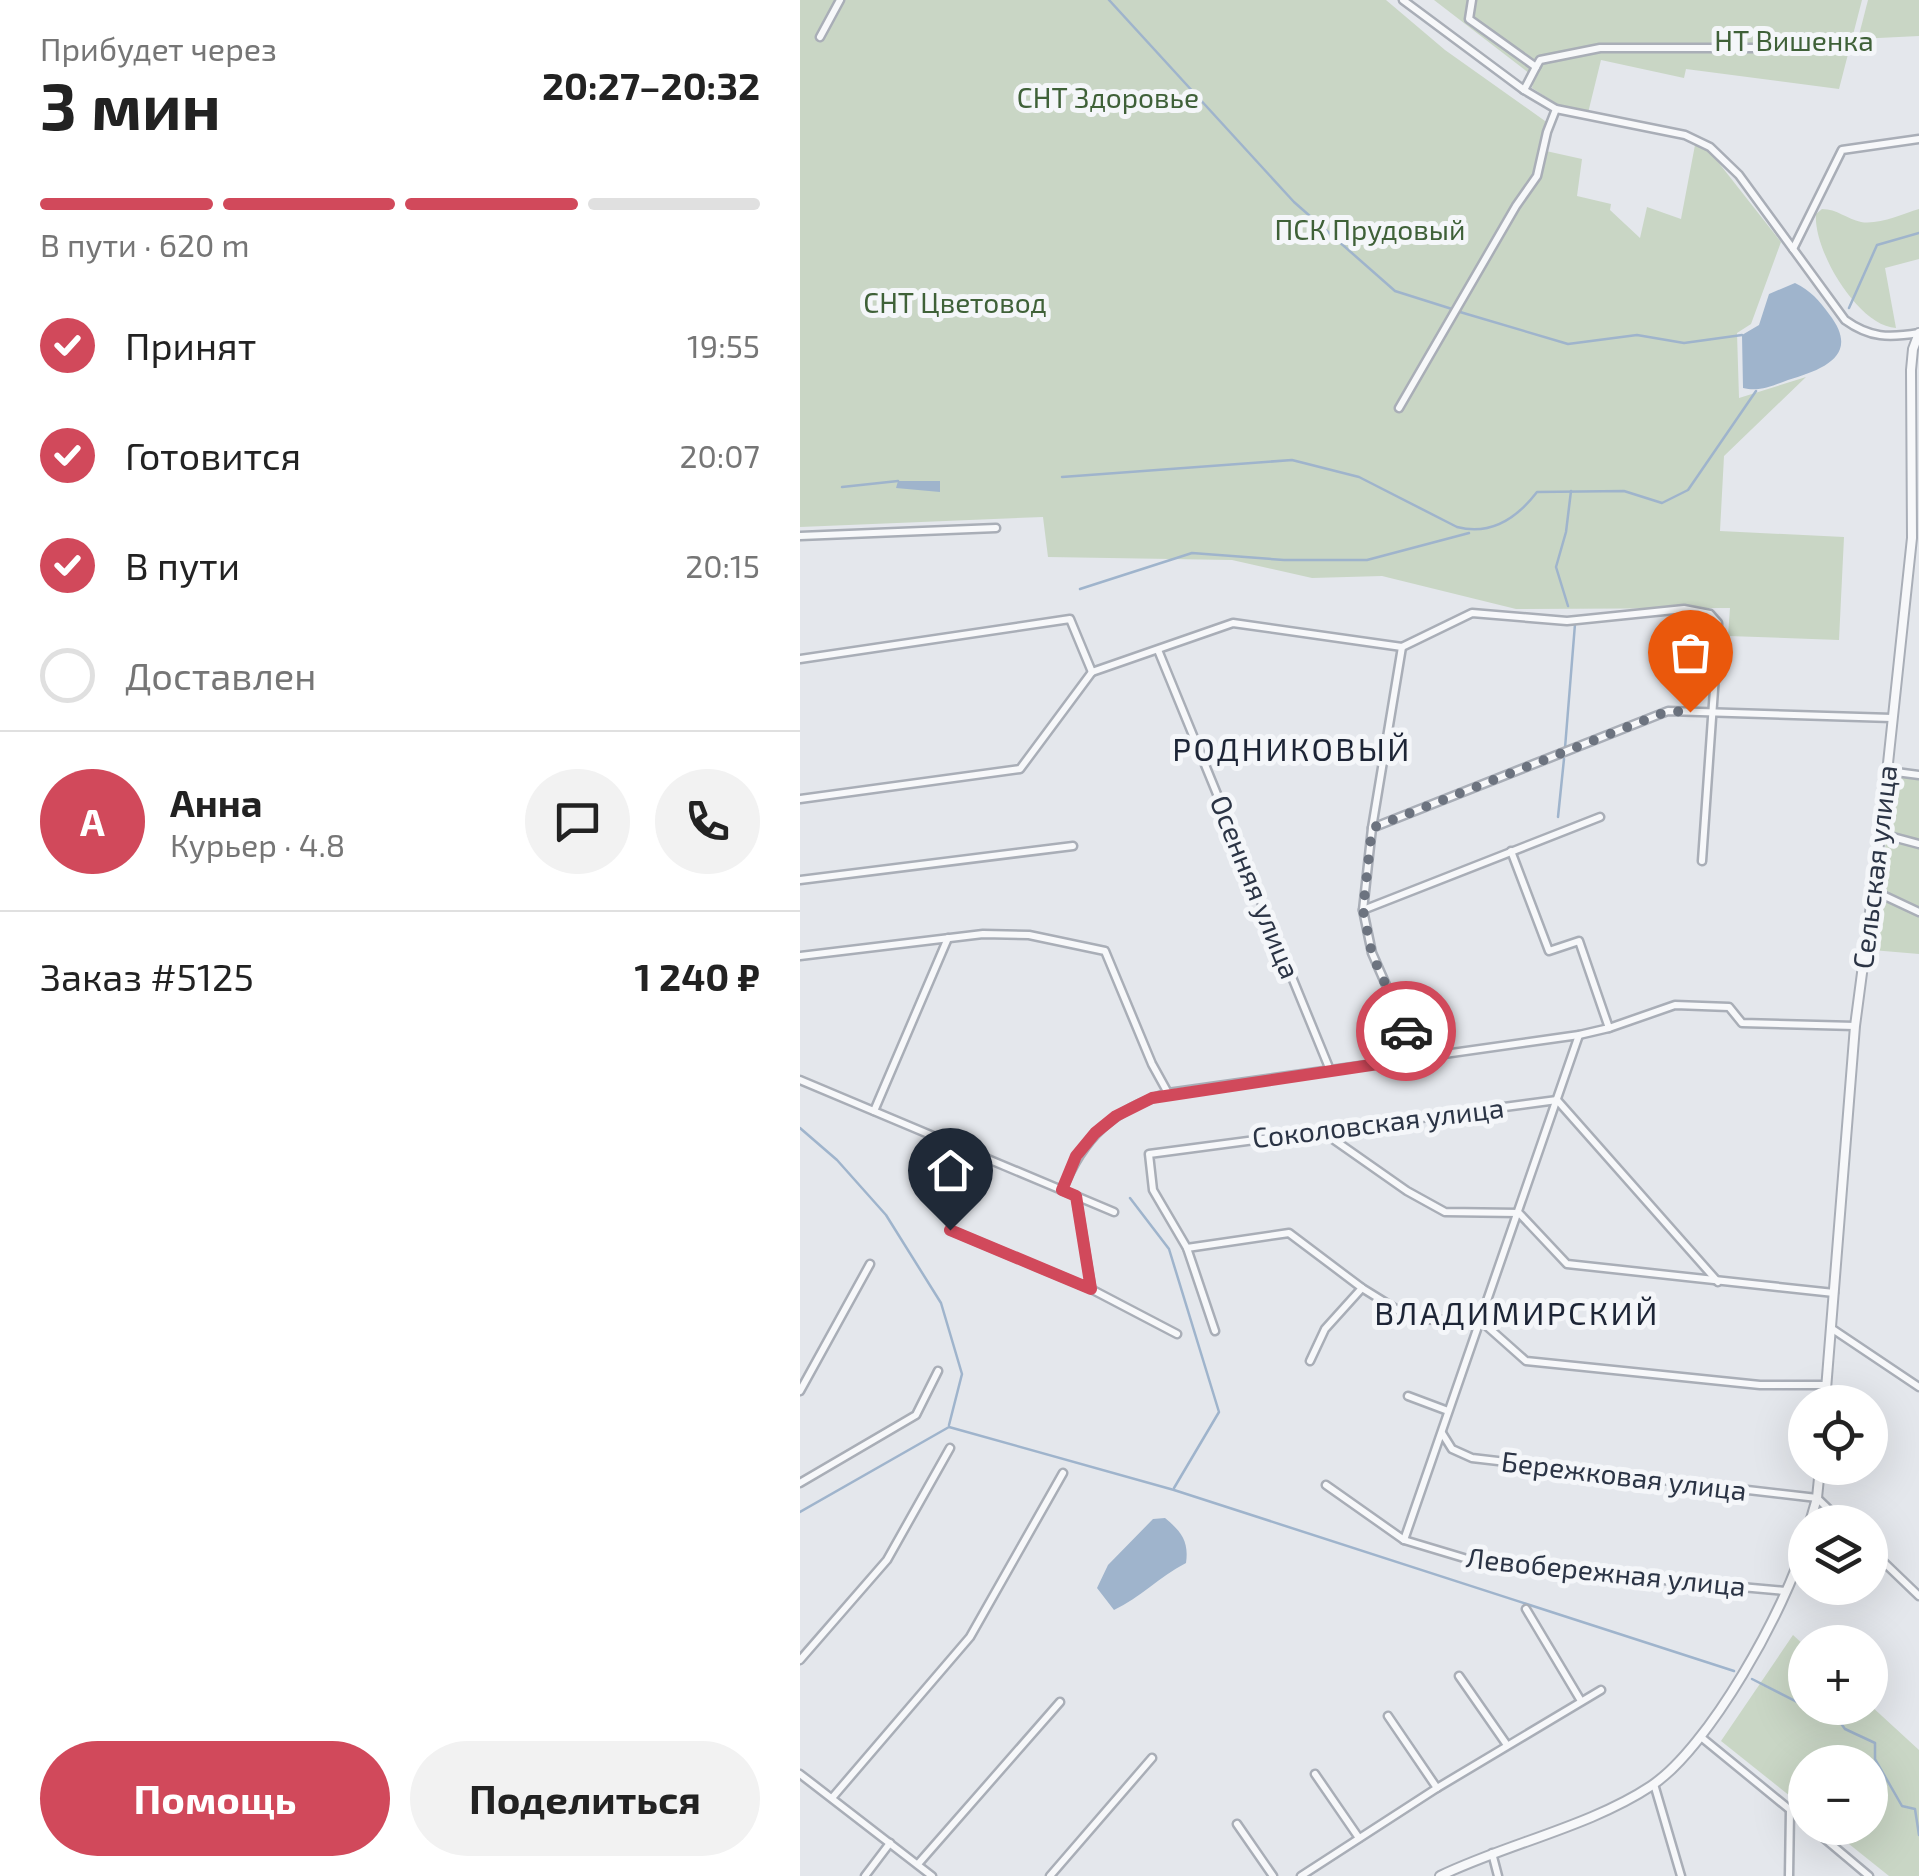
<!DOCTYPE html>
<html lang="ru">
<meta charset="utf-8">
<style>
:root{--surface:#fff;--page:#f2f2f2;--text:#222;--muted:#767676;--line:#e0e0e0;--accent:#d1495b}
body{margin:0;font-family:"Exo 2",sans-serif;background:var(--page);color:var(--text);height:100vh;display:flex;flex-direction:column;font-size:38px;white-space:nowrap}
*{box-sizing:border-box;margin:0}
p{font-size:32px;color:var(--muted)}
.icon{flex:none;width:55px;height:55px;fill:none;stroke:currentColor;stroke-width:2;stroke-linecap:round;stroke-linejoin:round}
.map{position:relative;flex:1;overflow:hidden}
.panel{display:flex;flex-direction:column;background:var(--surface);width:800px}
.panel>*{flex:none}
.fabs{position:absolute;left:988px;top:1385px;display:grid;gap:20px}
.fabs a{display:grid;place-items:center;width:100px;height:100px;border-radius:50%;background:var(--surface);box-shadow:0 10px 40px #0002;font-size:50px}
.pin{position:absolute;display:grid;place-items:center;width:85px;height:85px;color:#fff;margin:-102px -42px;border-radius:50% 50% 50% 0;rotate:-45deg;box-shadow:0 0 10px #0007}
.pin .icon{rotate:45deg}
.courier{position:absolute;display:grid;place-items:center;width:100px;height:100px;margin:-50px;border:8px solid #d1495b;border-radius:50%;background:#fff;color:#222;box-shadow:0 2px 12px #0007}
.head em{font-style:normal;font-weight:700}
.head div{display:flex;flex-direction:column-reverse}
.head{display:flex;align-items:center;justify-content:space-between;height:170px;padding:0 40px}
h1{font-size:65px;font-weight:700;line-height:75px}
.bar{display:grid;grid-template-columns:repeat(4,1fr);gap:15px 10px;align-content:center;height:120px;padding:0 40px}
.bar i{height:12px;border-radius:8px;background:var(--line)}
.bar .current{background:var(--accent)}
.bar p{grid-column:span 4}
.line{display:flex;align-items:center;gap:25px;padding:0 40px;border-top:2px solid var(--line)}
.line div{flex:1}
.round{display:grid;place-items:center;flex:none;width:105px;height:105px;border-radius:52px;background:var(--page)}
ol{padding:0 40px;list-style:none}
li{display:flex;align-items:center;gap:30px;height:110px}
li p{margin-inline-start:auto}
li .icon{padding:10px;border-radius:50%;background:var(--accent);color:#fff;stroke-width:4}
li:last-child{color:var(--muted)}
li i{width:55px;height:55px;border:5px solid var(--line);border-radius:50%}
.cta{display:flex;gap:20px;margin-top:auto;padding:20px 40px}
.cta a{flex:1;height:115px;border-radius:60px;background:var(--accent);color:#fff;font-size:40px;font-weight:700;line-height:115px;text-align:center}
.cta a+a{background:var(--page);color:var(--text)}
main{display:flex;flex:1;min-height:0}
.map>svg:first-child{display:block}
</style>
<main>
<section class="panel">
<div class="head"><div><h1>3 мин</h1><p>Прибудет через</p></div><em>20:27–20:32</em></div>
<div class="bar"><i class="current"></i><i class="current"></i><i class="current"></i><i></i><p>В пути · 620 m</p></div>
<ol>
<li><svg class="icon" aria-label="check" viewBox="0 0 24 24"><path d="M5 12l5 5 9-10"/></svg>Принят<p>19:55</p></li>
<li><svg class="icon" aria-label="check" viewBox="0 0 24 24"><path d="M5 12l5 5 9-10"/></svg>Готовится<p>20:07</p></li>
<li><svg class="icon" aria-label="check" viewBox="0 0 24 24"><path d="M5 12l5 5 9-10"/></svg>В пути<p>20:15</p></li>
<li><i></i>Доставлен</li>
</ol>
<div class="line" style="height:180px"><b class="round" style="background:var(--accent);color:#fff">А</b><div><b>Анна</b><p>Курьер · 4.8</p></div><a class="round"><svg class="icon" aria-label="chat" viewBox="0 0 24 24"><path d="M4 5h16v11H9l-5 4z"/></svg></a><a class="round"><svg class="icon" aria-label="phone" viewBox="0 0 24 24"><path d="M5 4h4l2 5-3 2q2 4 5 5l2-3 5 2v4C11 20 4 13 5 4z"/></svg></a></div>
<div class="line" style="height:130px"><div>Заказ #5125</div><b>1 240 ₽</b></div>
<div class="cta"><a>Помощь</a><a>Поделиться</a></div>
</section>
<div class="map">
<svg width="1119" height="1876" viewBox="0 0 1119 1876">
<rect width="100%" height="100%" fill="#e4e7ec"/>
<g fill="#c9d6c5">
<path d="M0 0H586L645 50 752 126 746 151 782 159 777 196 811 204 810 210 840 238 847 207 881 219 895 145 911 153 981 242 951 324 937 333 939 398 1006 377 924 456 920 531 1044 537 1039 640 928 636 930 608 716 609 582 576 512 578 432 560 248 557 243 517 0 527Z"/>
<path d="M634 0H1062L1039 89 886 69 884 78 801 60 788 113 757 104 732 88 734 77Z"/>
<path d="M1068 0H1119V36L1058 39Z"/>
<path d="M1022 209C1037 209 1047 219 1061 222 1079 225 1102 214 1119 209V259L1085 268 1096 328C1058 326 1013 250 1016 214Z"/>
<path d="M1095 769 1119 772V954L1072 950 1077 897 1082 898 1086 874 1082 873Z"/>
<path d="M993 1635 1005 1646V1708H1070V1705L1119 1750V1876H1089L1029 1828H1070V1762H1005V1808L921 1741Z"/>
</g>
<g fill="#9fb4cc">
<path d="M995 283C1011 291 1019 300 1029 314 1061 355 1024 369 988 380 972 386 959 392 943 388L942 335 959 325 969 294Z"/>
<path d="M98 481H140V492L96 488Z"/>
<path d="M365 1518C382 1532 389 1542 386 1563 359 1577 340 1598 314 1610L297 1588 308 1565 353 1519Z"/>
</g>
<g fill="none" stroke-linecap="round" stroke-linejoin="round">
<g stroke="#9fb4cc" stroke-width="2.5">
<path d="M309 0 494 202 595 291 652 309"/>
<path d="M1049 308 1077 245 1119 233"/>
<path d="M660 312 768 344 837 335 884 343 942 335"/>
<path d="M262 477 492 460 559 477 657 527C691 536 717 518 737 492L824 491 862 503 888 490 956 391"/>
<path d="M42 487 98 481"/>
<path d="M280 589 392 553 484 560H567L669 533"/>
<path d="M768 606 756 567 766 532 771 491"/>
<path d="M765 748 775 624"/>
<path d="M758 817 764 759"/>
<path d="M0 1128 37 1160 86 1215 141 1303 162 1374 149 1425"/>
<path d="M330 1198 369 1249 419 1412 374 1488"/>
<path d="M0 1512 149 1427 374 1490 934 1671"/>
<path d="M952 1679 1005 1706"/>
<path d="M1015 1708 1032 1711 1045 1729 1075 1743V1759L1102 1806 1115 1809 1119 1835"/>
</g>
<defs>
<g id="minor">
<path d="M603 0 724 90 756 109 885 135 910 147 939 175 1045 320C1070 338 1089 338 1119 333"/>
<path d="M672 0 669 19 736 67 724 90"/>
<path d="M20 37 40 0"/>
<path d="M736 67 740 60 800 48H1042"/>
<path d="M993 249 1042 150 1119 139"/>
<path d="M599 408 716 206 737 176 747 132 756 109"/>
<path d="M0 536 196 528"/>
<path d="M602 647 572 828 563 910 572 953 618 1058"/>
<path d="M358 650 530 1070"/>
<path d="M0 659 270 619 292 672"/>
<path d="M292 672 433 623 602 647 672 613 767 621 884 609 910 614 918 623V632L902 861"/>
<path d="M1096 772 1119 775"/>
<path d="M0 799 220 769 292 672"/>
<path d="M572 828 868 711 1092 718"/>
<path d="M1089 836 1119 844"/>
<path d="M0 880 273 846"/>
<path d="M1072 890 1119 912"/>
<path d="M563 910 800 817"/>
<path d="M0 956 183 934 229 935 305 951 352 1064 368 1093"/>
<path d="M809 1028 875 1005 929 1007 942 1023 1055 1026"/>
<path d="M0 1080 314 1212"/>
<path d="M74 1111 148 938"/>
<path d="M520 1130 607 1191 645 1212 719 1213 767 1264 1034 1293"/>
<path d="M262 1190C284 1137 312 1110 368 1093L779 1035 809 1028 779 941 749 951 711 851"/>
<path d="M276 1196 291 1287"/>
<path d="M150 1230 291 1289 377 1334"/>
<path d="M387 1248 489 1233 562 1288 612 1319 681 1321 726 1361 960 1385H1026"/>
<path d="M1031 1328 1119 1387"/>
<path d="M415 1331 387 1248 353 1190 349 1154 757 1100 918 1282"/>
<path d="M510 1361 525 1329 562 1288"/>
<path d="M0 1391 70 1264"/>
<path d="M608 1396 648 1411"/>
<path d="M642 1433 652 1449 672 1458 1017 1498 1042 1522"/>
<path d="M0 1483 116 1415 138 1371"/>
<path d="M526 1485 604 1540 684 1564 985 1591"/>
<path d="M604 1540 779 1035"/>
<path d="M1070 1549 1119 1596"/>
<path d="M726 1609 781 1701"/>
<path d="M0 1660 87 1560 150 1448"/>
<path d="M659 1676 707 1745"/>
<path d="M588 1716 637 1788"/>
<path d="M901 1737 1005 1822"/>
<path d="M0 1774 132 1876"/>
<path d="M515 1774 559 1838"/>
<path d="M854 1784 881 1876"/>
<path d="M32 1798 170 1637 263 1473"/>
<path d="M437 1824 473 1876"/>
<path d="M1012 1828 1069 1876"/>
<path d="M692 1853 698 1876"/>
<path d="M118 1864 260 1702"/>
<path d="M65 1876 90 1843"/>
<path d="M250 1876 352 1758"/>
<path d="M501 1876 637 1788 801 1690"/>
<path d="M989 1876 990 1810"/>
</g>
<g id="tertiary">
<path d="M1025 1402 1055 1026 1081 829 1112 538 1111 370 1113 349 1119 333"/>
<path d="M1010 1522 1017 1498 1020 1468"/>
<path d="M640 1876C706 1844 791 1826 851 1786 909 1748 986 1608 1005 1542"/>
</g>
</defs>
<use href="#minor" stroke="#a9aeb7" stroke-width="11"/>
<use href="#tertiary" stroke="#a9aeb7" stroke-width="12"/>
<use href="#minor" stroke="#f7f8fa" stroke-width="6"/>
<use href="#tertiary" stroke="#f7f8fa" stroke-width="8"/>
</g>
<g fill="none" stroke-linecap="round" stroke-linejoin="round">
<path stroke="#6c737f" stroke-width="10" stroke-dasharray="0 18" d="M606 1031 572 954 563 910 572 828 868 711 890 712"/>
<path stroke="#d1495b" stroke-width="12" d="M150 1230 291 1289 276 1196 262 1190 276 1156 295 1133 316 1116 352 1098 618 1058 606 1031"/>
</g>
<g text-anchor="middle" stroke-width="10" stroke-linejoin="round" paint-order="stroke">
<g font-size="28" fill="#3f6138" stroke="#f4f6f9">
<text x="994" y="51">НТ Вишенка</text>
<text x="308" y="108">СНТ Здоровье</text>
<text x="570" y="240">ПСК Прудовый</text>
<text x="155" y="313">СНТ Цветовод</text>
</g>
<g font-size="28" fill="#2b3445" stroke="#f4f6f9">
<text transform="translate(1075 867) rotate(-83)" y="10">Сельская улица</text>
<text transform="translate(455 887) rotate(68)" y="10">Осенняя улица</text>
<text transform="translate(578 1123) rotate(-7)" y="10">Соколовская улица</text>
<text transform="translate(824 1476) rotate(7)" y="10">Бережковая улица</text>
<text transform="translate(806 1572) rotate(6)" y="10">Левобережная улица</text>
</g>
<g font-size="32" letter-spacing="2.5" fill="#1d2536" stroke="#f4f6f9">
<text x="492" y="761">РОДНИКОВЫЙ</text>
<text x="717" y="1325">ВЛАДИМИРСКИЙ</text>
</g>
</g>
</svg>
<div class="fabs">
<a><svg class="icon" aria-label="locate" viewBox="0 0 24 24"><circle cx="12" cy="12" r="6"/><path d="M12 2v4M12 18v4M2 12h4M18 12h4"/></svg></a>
<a><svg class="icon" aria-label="layers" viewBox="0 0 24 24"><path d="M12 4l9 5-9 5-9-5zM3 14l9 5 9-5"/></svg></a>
<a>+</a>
<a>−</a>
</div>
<div class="pin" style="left:890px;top:712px;background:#ea580c"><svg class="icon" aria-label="bag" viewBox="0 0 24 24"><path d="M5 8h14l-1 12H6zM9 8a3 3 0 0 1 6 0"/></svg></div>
<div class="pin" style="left:150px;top:1230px;background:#1f2937"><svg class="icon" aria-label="home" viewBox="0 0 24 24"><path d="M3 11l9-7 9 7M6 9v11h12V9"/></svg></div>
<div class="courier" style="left:606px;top:1031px"><svg class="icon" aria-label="car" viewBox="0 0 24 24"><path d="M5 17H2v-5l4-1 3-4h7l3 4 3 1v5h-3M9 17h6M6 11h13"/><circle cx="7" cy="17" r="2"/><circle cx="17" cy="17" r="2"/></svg></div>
</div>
</main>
